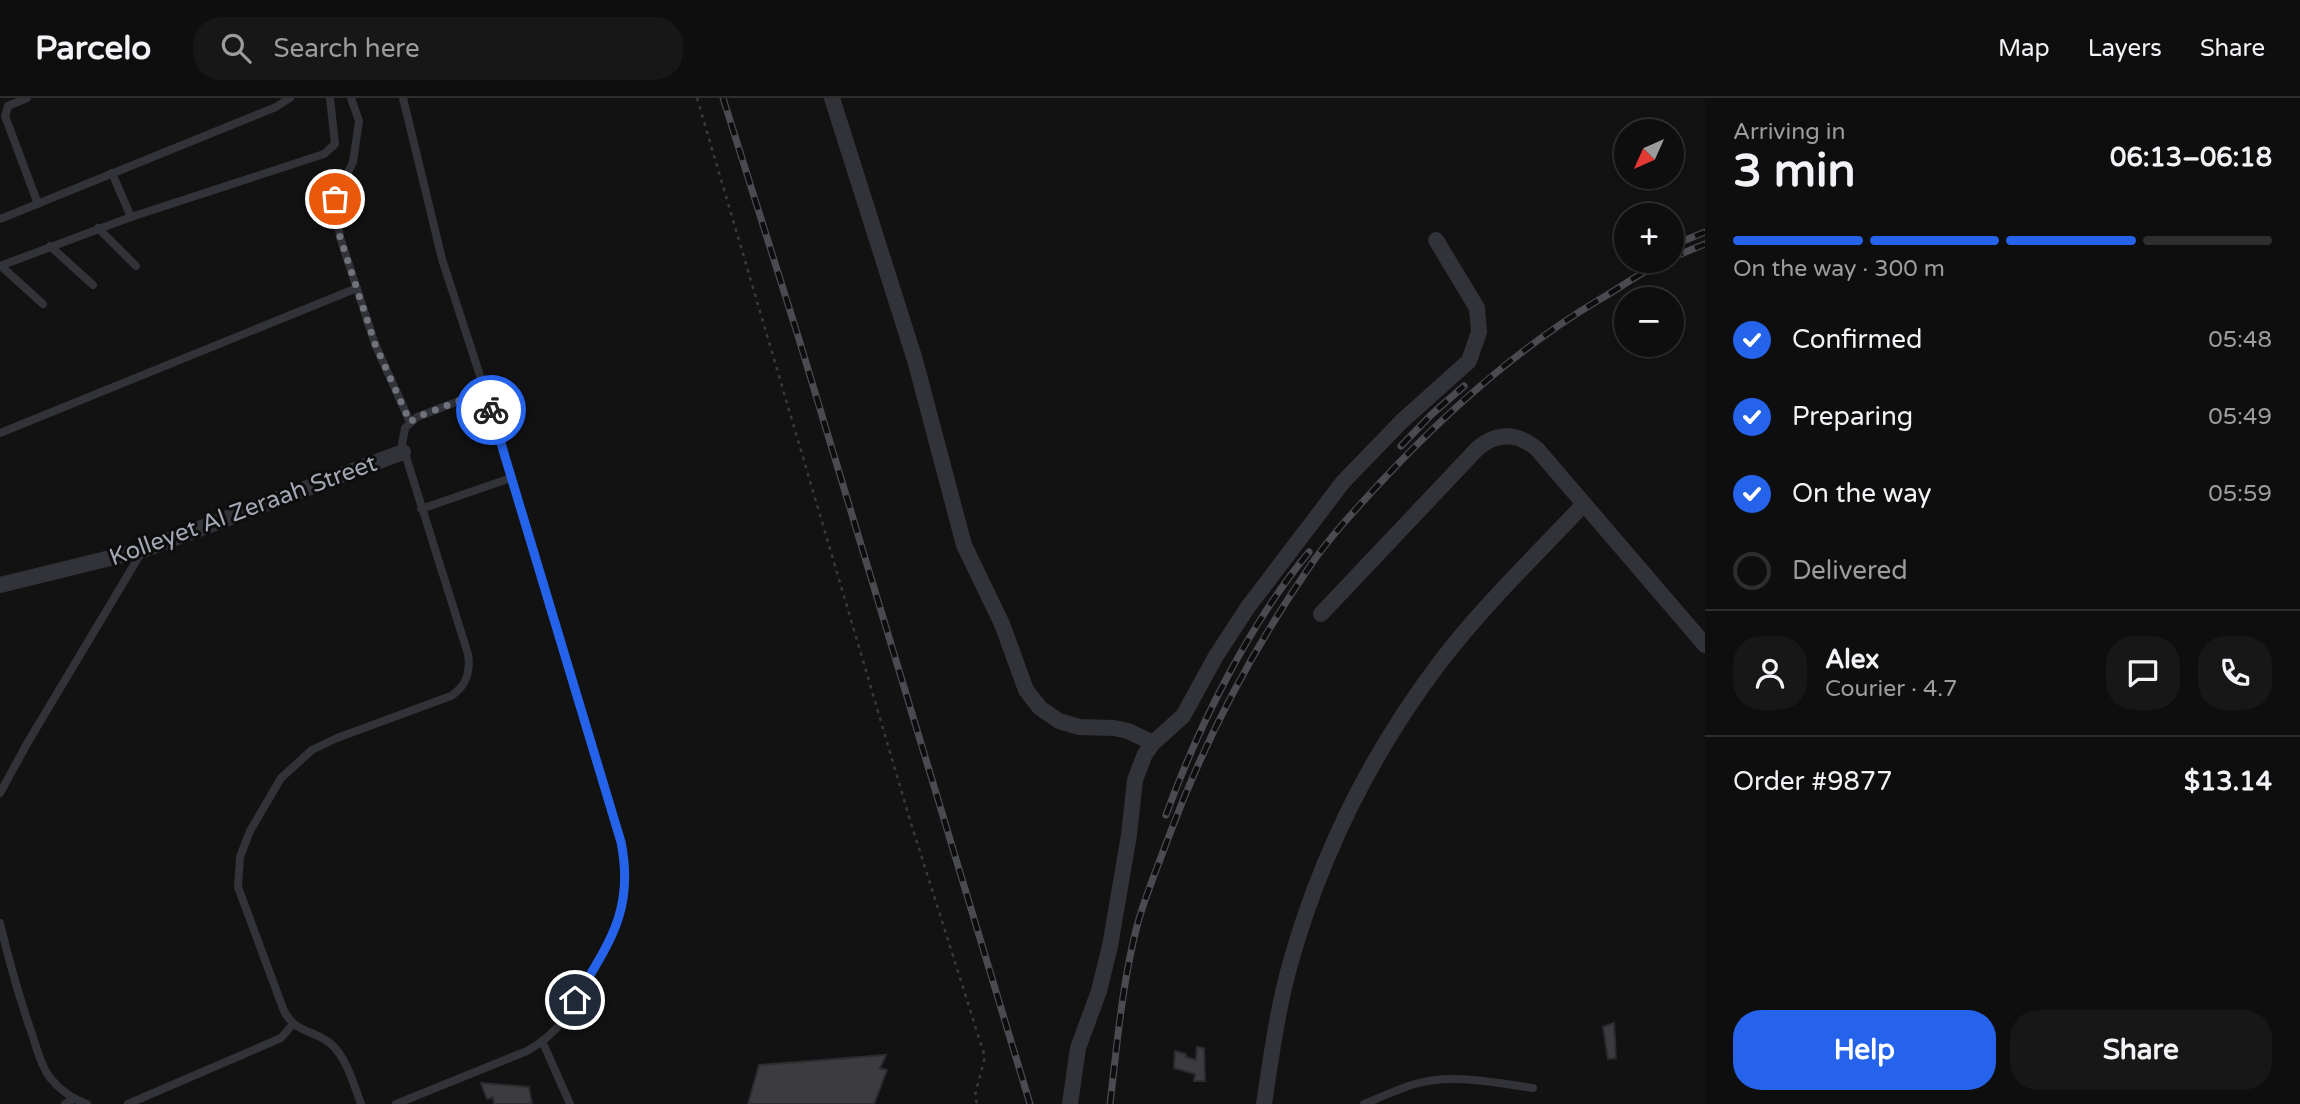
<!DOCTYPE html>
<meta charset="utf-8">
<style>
:root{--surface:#0e0e0e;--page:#171717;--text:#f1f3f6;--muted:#9b9c9e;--line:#2e2e2e;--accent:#2563eb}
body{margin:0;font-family:"Varela Round",sans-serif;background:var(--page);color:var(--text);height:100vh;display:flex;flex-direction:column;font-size:26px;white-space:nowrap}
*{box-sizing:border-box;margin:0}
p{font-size:23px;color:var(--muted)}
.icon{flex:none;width:38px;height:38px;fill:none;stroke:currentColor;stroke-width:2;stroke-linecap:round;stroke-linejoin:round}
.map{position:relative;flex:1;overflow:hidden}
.side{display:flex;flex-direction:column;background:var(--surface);width:595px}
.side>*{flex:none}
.needle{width:46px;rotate:225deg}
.fabs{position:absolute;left:1614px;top:21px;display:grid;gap:14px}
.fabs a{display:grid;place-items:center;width:70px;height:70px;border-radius:50%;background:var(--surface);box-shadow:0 2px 5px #0004,0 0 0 2px var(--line);font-size:35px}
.pin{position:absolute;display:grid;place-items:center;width:60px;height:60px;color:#fff;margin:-30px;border:4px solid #fff;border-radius:50%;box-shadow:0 2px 7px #0007}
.courier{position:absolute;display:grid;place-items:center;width:70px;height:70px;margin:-35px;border:5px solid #2563eb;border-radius:50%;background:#fff;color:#222;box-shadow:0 2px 9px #0007}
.overview em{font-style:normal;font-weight:700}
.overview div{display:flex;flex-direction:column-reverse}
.overview{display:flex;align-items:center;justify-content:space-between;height:119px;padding:0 28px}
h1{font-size:46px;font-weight:700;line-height:52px}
.bar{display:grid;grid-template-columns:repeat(4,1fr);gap:10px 7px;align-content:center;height:84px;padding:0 28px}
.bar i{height:9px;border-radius:5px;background:var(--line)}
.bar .on{background:var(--accent)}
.bar p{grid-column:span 4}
.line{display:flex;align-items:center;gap:18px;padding:0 28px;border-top:2px solid var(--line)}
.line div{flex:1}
.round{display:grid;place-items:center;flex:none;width:74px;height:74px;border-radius:28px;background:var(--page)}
ol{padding:0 28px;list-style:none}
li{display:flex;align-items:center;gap:21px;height:77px}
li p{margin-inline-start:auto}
li .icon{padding:7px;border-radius:50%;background:var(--accent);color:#fff;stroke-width:4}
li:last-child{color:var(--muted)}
li i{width:38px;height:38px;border:4px solid var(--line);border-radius:50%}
.button{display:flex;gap:14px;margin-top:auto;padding:14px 28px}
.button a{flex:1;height:80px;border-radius:28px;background:var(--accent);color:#fff;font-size:28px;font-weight:700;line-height:80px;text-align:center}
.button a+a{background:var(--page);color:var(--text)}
header{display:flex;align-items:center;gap:42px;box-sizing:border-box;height:98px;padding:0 35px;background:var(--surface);border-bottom:2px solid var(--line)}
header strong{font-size:33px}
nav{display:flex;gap:38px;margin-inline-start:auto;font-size:24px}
.search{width:490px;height:63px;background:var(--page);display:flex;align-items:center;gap:18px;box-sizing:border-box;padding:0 24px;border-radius:28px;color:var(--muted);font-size:26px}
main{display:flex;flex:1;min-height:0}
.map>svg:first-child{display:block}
</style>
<header>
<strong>Parcelo</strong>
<div class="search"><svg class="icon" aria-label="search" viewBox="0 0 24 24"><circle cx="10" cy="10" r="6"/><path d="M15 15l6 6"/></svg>Search here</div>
<nav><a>Map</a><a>Layers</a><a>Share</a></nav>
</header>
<main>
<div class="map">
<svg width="1705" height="1006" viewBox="0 0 1705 1006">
<rect width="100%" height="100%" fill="#121213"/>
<g fill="#3c3c40" stroke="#2c2b2f" stroke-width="2">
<path d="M1614 925 1616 960 1608 961 1603 929Z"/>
<path d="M1197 949 1204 950 1205 983H1194L1195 976 1174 970 1175 953 1186 956V959L1196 962Z"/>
<path d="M886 957 880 970 887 972 874 1006H748L759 967Z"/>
<path d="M481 985 529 989 532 1006H494L493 999 487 1001Z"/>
</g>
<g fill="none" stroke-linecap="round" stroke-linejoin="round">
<path stroke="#383a3f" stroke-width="2.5" stroke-dasharray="3.5 5" stroke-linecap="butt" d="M697 0 910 722 985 959 975 997 977 1006"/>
<g stroke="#323338" stroke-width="8">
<path d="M27 0 8 8 5 18 38 106"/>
<path d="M351 0 359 23 353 64 335 101 340 139 375 246 410 324"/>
<path d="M112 75 131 119"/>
<path d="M0 121 276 9 290 0"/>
<path d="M98 130 136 168"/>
<path d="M50 148 93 187"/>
<path d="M0 168 131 119 324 56 335 46 330 0"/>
<path d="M1 168 43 206"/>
<path d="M0 335 357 190"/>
<path d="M421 411 511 380"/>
<path d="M0 695 28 644 141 455"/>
<path d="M0 825C9 863 19 899 32 936 37 951 41 968 51 981 61 993 73 1001 87 1006"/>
<path d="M543 945 570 1006"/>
<path d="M65 1006 74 1001"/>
<path d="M128 1006 281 940 293 926"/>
<path d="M361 1006C354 987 347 961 332 947 315 931 297 937 284 913L238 789 240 759 250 733 281 680 312 652 337 640 451 598C466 588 471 575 468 556L402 346 405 330 417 319 485 293"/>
<path d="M396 1006 527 953C543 944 554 935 564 921 600 859 636 819 621 744L485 293 442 161 403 0"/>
<path d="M1364 1006C1381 999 1398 991 1415 986 1453 975 1495 985 1533 990"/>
</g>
<g stroke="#323338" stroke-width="16">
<path d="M832 0 915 262 964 447 1002 526 1026 592 1040 610 1059 623 1079 629 1114 630 1128 633 1153 645"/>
<path d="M0 487 143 452 403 354"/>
<path d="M1321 516 1477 351C1496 334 1517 334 1537 351L1705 547"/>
<path d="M1070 1006 1078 950 1099 893 1110 848 1129 737 1135 682 1145 656 1153 645 1183 618 1216 558 1248 509 1343 384 1402 323 1469 263 1479 234 1477 210 1436 142"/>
<path d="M1264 1006C1271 960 1277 915 1289 870 1320 758 1371 655 1441 563 1484 507 1536 457 1584 406"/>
</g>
<defs>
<g id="rail">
<path d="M723 0 798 238 1030 1006"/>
<path d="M1671 148 1705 134"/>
<path d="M1671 160 1705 146"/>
<path d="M1401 348 1432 316 1464 288"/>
<path d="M1166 717C1198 629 1249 526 1309 454"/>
<path d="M1110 1006C1117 947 1122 886 1137 828 1145 798 1158 768 1169 738 1204 644 1251 554 1308 471 1328 441 1354 413 1379 386 1444 316 1515 252 1597 203 1620 190 1642 173 1666 163"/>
</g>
</defs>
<use href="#rail" stroke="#494b51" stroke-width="7"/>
<use href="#rail" stroke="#0d0d0e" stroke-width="4.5" stroke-dasharray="13" stroke-linecap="butt"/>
</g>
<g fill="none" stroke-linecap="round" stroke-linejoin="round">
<path stroke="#70737c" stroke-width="7" stroke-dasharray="0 12.6" d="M335 101 340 139 375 246 410 324 417 319 485 293 491 312"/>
<path stroke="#2563eb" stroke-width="9" d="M491 312 621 744C635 813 608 846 575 902"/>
</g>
<g text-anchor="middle" stroke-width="6" stroke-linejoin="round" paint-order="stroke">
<g font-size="24" fill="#a3a7b4" stroke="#0d0d0e">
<text transform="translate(243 412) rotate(-20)" y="8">Kolleyet Al Zeraah Street</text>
</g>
</g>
</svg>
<div class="fabs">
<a><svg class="needle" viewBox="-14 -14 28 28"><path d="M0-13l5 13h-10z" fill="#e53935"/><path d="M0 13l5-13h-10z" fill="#9b9c9e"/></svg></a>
<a>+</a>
<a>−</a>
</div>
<div class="pin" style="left:335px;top:101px;background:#ea580c"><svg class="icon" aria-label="bag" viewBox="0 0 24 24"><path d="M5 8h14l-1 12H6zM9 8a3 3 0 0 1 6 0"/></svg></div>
<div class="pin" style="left:575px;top:902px;background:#1f2937"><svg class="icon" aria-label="home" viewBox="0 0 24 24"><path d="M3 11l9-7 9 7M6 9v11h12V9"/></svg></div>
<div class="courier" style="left:491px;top:312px"><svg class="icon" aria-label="bike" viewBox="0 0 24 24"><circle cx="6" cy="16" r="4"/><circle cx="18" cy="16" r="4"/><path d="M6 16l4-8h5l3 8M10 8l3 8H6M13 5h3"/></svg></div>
</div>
<section class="side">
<div class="overview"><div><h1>3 min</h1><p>Arriving in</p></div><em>06:13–06:18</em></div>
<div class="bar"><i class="on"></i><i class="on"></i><i class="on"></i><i></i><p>On the way · 300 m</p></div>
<ol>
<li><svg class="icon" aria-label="check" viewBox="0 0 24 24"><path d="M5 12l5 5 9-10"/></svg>Confirmed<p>05:48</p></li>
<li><svg class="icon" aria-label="check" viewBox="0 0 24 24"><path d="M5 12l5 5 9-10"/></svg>Preparing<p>05:49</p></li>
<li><svg class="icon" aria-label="check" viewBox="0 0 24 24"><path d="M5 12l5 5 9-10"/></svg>On the way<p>05:59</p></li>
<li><i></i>Delivered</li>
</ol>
<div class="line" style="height:126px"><a class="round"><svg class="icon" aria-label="person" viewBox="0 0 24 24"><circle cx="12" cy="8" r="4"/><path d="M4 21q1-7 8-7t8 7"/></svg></a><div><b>Alex</b><p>Courier · 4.7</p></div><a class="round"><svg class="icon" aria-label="chat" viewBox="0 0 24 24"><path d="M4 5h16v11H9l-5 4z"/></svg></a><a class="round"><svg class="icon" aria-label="phone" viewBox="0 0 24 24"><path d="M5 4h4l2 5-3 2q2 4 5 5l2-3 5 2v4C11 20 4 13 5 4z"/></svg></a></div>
<div class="line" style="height:91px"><div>Order #9877</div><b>$13.14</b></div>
<div class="button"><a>Help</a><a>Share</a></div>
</section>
</main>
